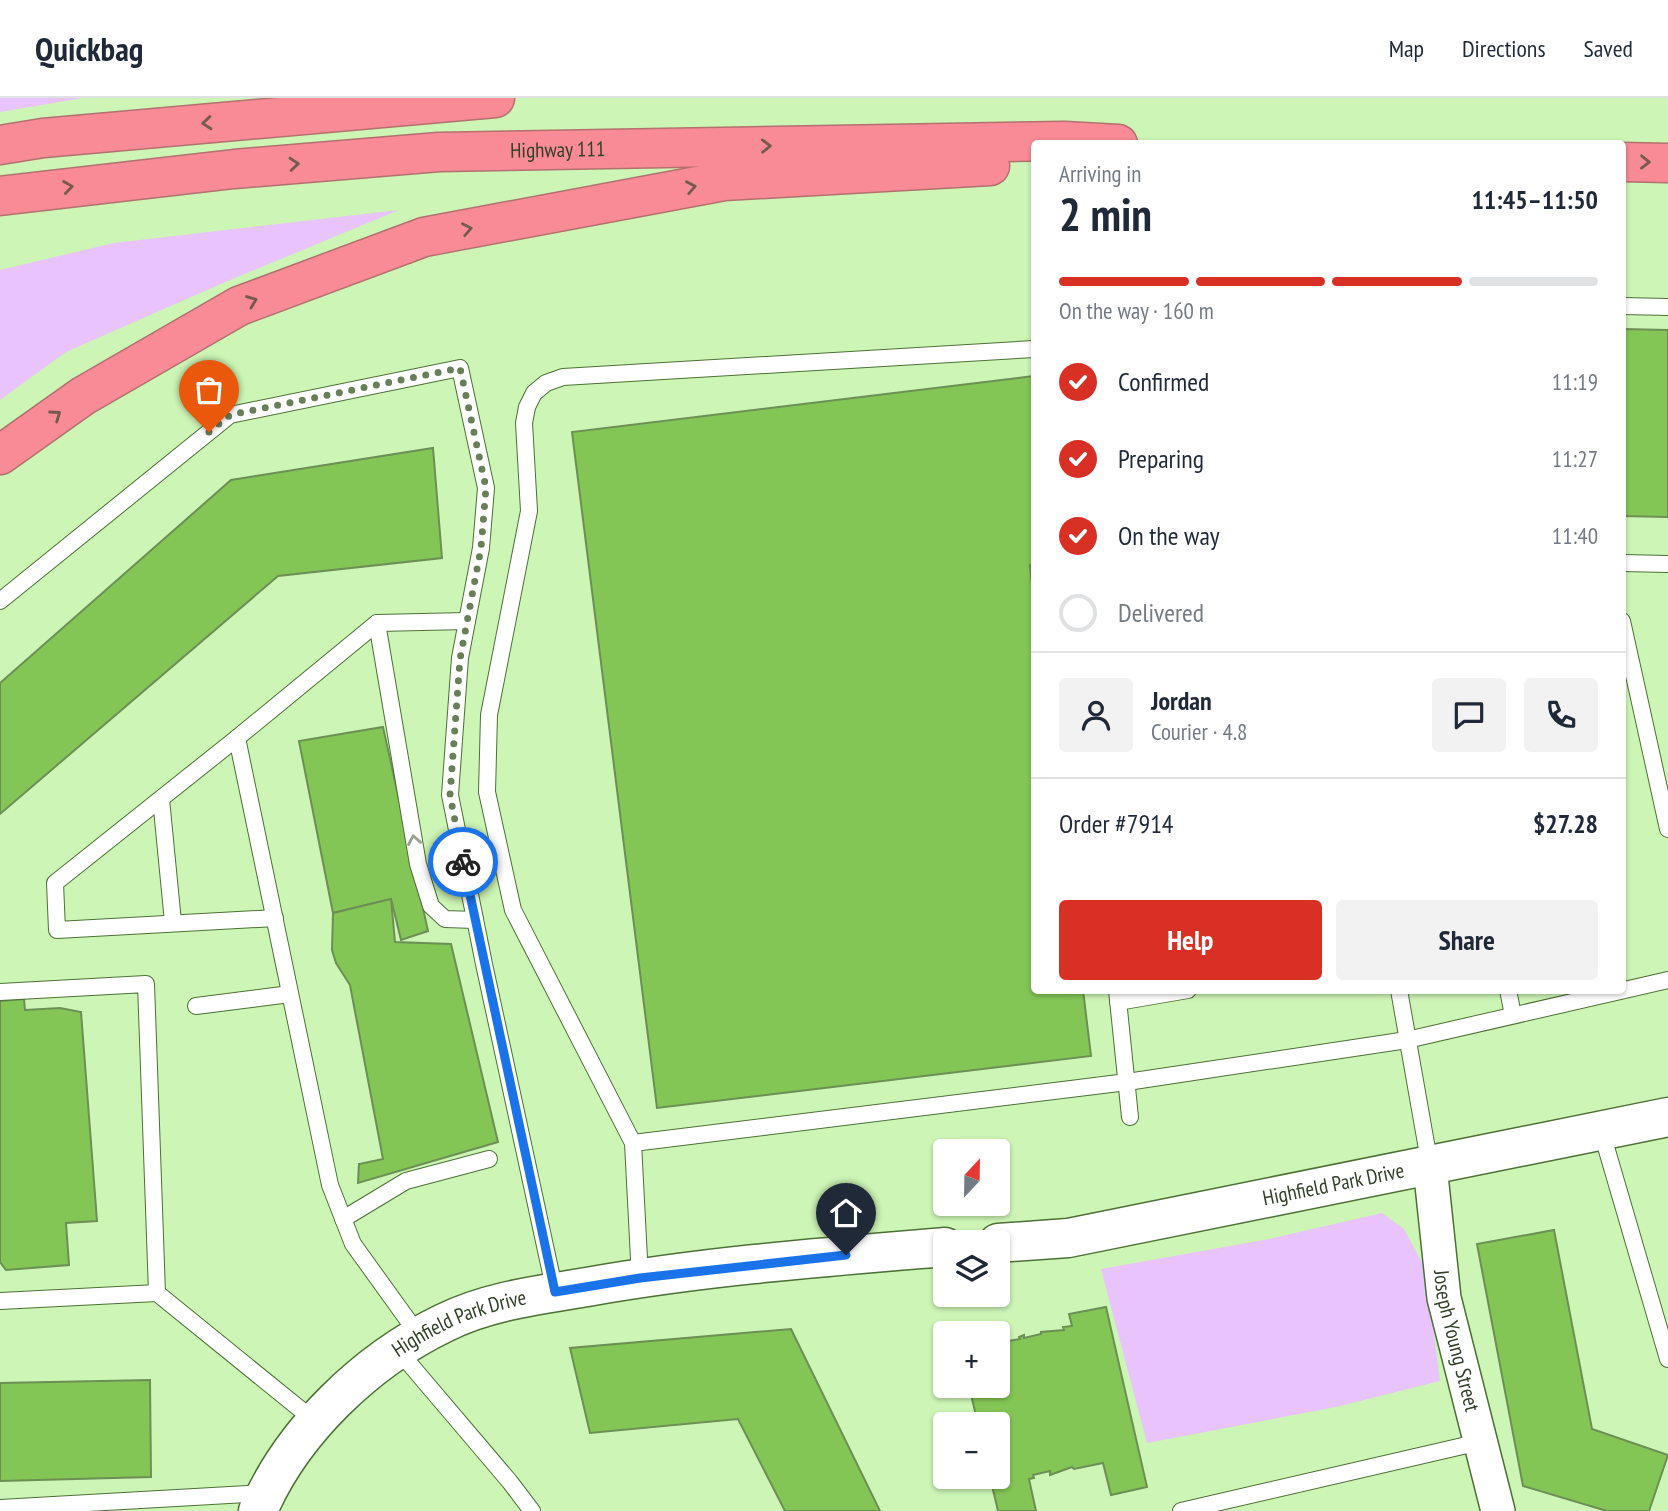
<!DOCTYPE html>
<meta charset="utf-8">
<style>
:root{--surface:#fff;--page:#f2f2f3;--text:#1f2937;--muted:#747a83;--line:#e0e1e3;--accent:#d93025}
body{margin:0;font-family:"PT Sans Narrow",sans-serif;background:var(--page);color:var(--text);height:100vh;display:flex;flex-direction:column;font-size:26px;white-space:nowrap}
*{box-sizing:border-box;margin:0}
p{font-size:23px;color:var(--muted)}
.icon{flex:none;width:38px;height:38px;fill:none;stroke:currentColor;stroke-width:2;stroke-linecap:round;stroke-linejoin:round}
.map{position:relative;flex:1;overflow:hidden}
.side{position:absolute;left:1031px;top:42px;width:595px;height:854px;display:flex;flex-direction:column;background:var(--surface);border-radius:7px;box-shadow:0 2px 5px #0004}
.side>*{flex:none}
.needle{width:46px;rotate:22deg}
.fabs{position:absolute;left:933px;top:1041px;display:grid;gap:14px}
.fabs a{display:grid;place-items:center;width:77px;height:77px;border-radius:7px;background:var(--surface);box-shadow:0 2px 5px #0004;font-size:35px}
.pin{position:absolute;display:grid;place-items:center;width:60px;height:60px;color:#fff;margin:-72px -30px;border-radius:50% 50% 50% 0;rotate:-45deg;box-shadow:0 0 7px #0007}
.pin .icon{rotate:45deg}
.courier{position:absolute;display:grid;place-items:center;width:70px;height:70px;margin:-35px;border:5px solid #1a73e8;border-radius:50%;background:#fff;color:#222;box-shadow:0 2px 9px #0007}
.overview em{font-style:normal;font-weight:700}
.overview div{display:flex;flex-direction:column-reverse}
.overview{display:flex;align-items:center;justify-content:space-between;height:119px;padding:0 28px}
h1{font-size:46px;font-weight:700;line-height:52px}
.bar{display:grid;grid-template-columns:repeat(4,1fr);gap:10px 7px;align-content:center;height:84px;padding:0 28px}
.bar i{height:9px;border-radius:5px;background:var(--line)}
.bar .current{background:var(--accent)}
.bar p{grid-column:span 4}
.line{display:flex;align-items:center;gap:18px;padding:0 28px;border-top:2px solid var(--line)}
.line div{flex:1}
.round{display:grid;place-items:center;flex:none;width:74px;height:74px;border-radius:7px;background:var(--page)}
ol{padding:0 28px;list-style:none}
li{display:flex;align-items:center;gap:21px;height:77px}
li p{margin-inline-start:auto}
li .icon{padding:7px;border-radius:50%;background:var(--accent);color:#fff;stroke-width:4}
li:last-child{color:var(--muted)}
li i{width:38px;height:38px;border:4px solid var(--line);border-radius:50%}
.button{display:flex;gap:14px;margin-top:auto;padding:14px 28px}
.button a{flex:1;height:80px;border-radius:7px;background:var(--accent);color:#fff;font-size:28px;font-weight:700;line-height:80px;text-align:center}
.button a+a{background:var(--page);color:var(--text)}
header{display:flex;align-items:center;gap:42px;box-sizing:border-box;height:98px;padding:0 35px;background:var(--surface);border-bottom:2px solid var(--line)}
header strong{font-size:33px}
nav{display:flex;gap:38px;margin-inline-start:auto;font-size:24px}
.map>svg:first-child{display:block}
</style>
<header>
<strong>Quickbag</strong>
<nav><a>Map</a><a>Directions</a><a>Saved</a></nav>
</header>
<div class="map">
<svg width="1668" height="1413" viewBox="0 0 1668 1413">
<rect width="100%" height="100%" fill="#cdf5b5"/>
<g fill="#e9c3fc">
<path d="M0 0H83L0 14Z"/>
<path d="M399 112 223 185 66 254 0 302V172L114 145Z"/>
<path d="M1382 1115 1404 1131 1426 1172 1440 1283 1336 1309 1147 1345 1101 1171 1264 1142Z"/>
</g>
<g fill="#84c656" stroke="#6b8f54" stroke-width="2">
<path d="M1622 231 1668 232V419L1622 418Z"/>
<path d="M1034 278V467H1030L1034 505V892H1083L1091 958 657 1010 572 334Z"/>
<path d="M433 350 442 460 278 478 0 716V585L231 382Z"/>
<path d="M383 629 428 833 401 842 391 801 333 815 299 643Z"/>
<path d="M391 801 395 844 451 846 498 1044 358 1085 359 1066 383 1061 350 887 336 865 332 852 333 815Z"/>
<path d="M24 901 25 912 60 910 81 914 97 1123 66 1125 69 1167 6 1172 0 1164V903Z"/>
<path d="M1554 1132 1592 1331 1668 1357 1649 1413H1607L1523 1388 1477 1146Z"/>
<path d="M1106 1209 1147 1389 1111 1397 1103 1365 1074 1371 1072 1369 1050 1377V1373L1033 1377 1034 1380 1029 1381 1036 1413H998L990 1379H998V1326H978L969 1288H998V1241L1003 1242V1244L1020 1241 1019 1239 1024 1237V1240L1041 1236V1234L1064 1232 1063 1229 1072 1228 1069 1216Z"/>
<path d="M791 1231 880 1413H785L738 1321 590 1335 570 1250Z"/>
<path d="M150 1282 151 1379 0 1383V1285Z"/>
</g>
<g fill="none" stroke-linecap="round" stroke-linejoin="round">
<defs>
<g id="lane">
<path d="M1622 208 1668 209"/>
<path d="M1622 465 1668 466"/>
<path d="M0 503 230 317 460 270 486 390 481 450 460 560 450 697 484 866 555 1194"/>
<path d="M1622 523 1668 731"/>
<path d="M377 525 418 766 431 808 445 821 475 822"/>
<path d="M237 640 55 785 57 832 275 820"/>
<path d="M161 701 173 824"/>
<path d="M1117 892 1130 1019"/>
<path d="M1399 892 1430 1068"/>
<path d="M1508 892 1513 917"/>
<path d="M0 894 146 886 157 1195"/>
<path d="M1118 904 1188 892"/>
<path d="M196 908 290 896"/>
<path d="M1601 1032 1668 1261"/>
<path d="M633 1045 513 812 487 694 489 617 529 413 524 325 527 309 534 295 546 285 563 279 1034 251"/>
<path d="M343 1121 406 1083 489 1061"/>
<path d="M640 1180 633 1045 1127 984 1407 942 1668 882"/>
<path d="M0 1203 157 1195 316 1324"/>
<path d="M420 1239 353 1146 330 1087 237 640 377 525 467 523"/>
<path d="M397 1251 510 1384 532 1413"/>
<path d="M0 1410 264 1395"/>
<path d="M1181 1413 1480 1344"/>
</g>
<g id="street">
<path id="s1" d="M1430 1068 1444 1200 1498 1413"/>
</g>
<g id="secondary">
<path id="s2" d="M998 1145 1068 1140 1668 1019"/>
<path id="s3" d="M258 1413C292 1333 367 1262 444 1225 488 1203 539 1197 587 1189 706 1168 825 1159 945 1149"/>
</g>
<g id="highway">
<path d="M0 47 43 40 495 0"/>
<path d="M1622 64 1668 65"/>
<path id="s4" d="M0 98 234 71 439 54 1064 43 1118 46"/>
<path d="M0 357 83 298 239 208 424 139 724 83 990 68"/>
</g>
</defs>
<use href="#lane" stroke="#4d7036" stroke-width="18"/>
<use href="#street" stroke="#4d7036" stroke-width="36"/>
<use href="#secondary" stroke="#4d7036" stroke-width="41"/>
<use href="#highway" stroke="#b2716f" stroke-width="41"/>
<use href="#lane" stroke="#fff" stroke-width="16"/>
<use href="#street" stroke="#fff" stroke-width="33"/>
<use href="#secondary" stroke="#fff" stroke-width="38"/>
<use href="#highway" stroke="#f88b96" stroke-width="38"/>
</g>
<defs><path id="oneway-chevron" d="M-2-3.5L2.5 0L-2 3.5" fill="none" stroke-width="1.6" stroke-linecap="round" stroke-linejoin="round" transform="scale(1.75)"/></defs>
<g stroke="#775a4e">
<use href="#oneway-chevron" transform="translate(207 25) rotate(175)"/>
<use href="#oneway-chevron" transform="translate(766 48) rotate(-1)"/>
<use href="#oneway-chevron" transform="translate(1645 64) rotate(1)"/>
<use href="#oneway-chevron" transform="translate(294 66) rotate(-5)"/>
<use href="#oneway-chevron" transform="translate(68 89) rotate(-8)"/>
<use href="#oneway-chevron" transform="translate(691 89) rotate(-11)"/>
<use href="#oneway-chevron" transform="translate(467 131) rotate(-11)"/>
<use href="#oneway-chevron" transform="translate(252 203) rotate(-21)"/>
<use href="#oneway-chevron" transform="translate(56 317) rotate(-35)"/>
</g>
<use stroke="#98a093" href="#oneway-chevron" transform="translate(414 742) rotate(-100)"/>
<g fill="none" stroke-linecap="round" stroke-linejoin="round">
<path stroke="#687f59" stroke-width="7" stroke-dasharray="0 12.6" d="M209 334 230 317 460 270 486 390 481 450 460 561 450 697 463 764"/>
<path stroke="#1a73e8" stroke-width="9" d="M463 764 555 1194 640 1180 846 1157"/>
</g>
<g text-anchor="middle" stroke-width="5" stroke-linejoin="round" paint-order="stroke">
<g font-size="21" fill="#314027" stroke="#e5fdd7">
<text dy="7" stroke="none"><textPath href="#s4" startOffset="560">Highway 111</textPath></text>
<text dy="7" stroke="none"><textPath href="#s2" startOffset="341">Highfield Park Drive</textPath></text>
<text dy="7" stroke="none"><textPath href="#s3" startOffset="284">Highfield Park Drive</textPath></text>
<text dy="7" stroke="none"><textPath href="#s1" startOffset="177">Joseph Young Street</textPath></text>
</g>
</g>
</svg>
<div class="fabs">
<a><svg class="needle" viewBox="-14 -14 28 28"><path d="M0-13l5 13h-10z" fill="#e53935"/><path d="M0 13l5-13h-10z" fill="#747a83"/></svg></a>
<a><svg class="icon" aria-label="layers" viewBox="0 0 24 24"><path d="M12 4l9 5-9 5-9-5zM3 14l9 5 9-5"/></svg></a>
<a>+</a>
<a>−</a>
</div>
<div class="pin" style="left:209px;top:334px;background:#ea580c"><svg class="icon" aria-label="bag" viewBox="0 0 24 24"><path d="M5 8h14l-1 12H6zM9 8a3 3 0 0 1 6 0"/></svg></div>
<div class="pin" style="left:846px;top:1157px;background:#1f2937"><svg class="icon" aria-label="home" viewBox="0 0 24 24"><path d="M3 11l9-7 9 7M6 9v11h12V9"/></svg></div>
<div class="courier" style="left:463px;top:764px"><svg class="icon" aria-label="bike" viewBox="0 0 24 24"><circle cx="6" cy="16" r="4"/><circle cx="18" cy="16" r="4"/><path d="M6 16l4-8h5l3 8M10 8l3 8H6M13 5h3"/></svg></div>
<section class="side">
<div class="overview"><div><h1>2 min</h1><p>Arriving in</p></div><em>11:45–11:50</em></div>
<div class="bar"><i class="current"></i><i class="current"></i><i class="current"></i><i></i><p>On the way · 160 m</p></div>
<ol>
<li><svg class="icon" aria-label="check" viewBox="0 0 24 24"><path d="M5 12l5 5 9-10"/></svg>Confirmed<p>11:19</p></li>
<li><svg class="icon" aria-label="check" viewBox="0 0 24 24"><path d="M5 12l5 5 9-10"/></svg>Preparing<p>11:27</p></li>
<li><svg class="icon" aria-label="check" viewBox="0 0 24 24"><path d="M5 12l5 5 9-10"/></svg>On the way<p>11:40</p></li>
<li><i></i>Delivered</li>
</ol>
<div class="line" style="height:126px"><a class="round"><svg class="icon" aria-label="person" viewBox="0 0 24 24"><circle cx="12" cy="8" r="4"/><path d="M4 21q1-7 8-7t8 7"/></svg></a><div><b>Jordan</b><p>Courier · 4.8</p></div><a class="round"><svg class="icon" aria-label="chat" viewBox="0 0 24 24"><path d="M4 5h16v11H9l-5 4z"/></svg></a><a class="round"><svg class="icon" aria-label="phone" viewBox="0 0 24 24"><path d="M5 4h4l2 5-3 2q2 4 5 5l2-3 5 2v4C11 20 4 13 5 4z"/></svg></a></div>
<div class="line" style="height:91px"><div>Order #7914</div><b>$27.28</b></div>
<div class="button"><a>Help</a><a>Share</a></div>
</section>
</div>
